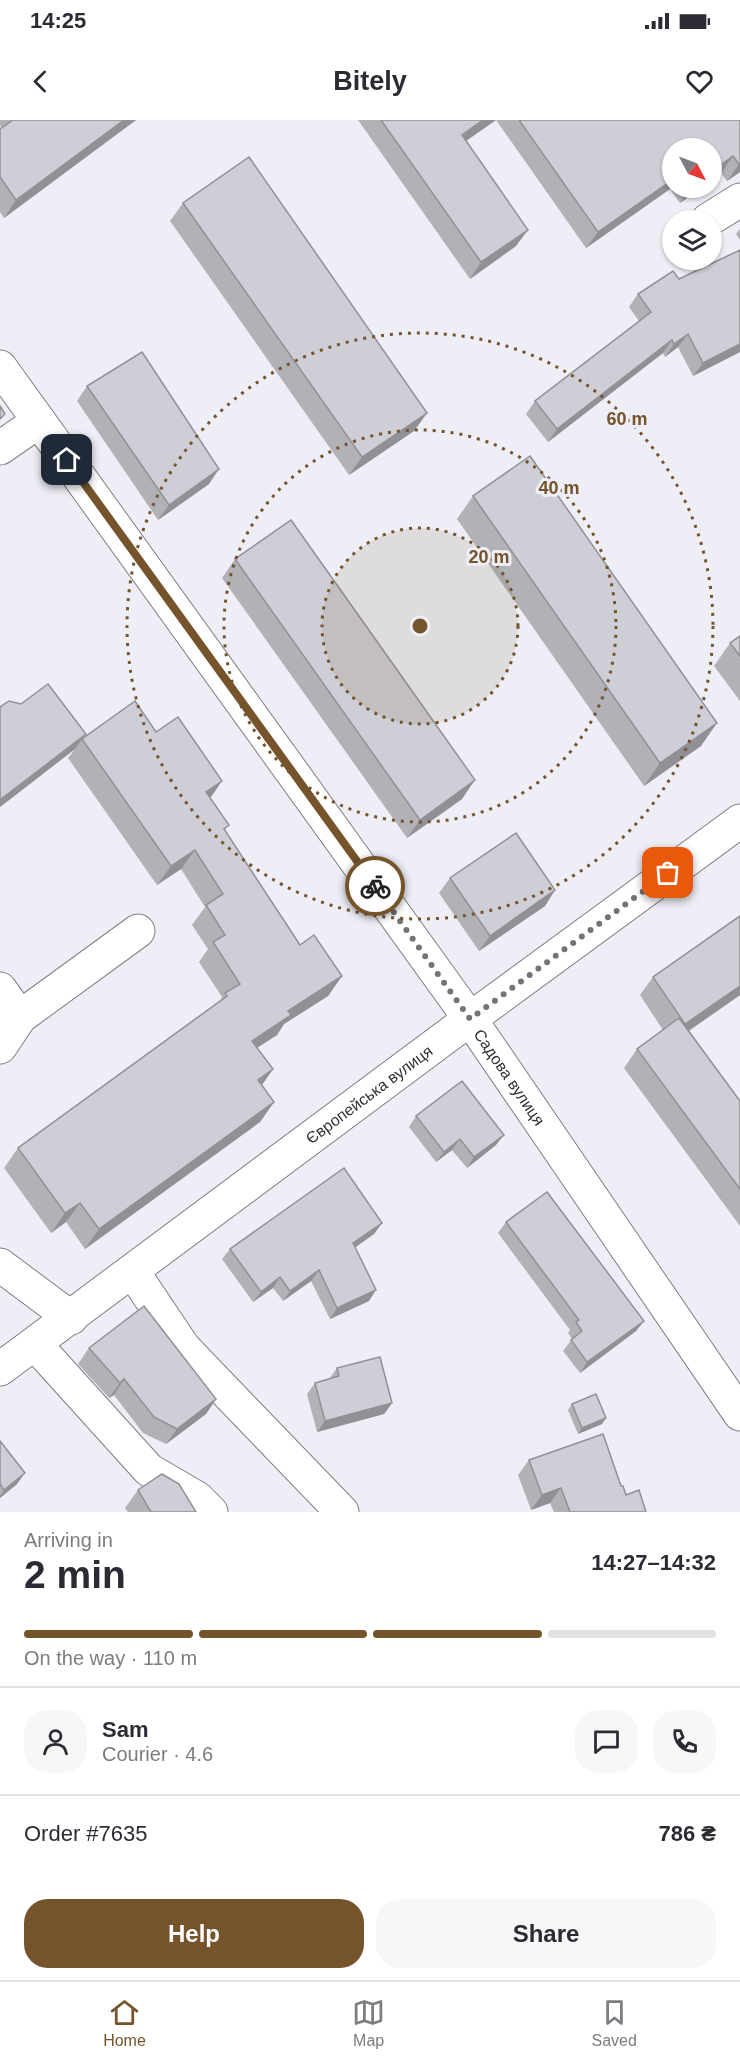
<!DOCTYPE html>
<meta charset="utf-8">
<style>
:root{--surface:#fff;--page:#f7f7f7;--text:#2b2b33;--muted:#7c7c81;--line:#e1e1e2;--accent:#75532b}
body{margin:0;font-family:Arial,sans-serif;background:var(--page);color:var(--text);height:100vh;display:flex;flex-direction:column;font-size:22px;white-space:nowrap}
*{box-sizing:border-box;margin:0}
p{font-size:20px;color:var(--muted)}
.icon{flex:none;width:33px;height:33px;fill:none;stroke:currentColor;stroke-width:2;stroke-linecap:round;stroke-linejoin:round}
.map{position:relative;height:1392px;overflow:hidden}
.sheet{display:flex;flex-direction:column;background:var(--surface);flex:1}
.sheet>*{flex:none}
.needle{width:39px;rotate:131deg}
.fabs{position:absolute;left:662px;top:18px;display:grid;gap:12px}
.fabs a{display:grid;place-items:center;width:60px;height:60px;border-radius:50%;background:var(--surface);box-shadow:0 2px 4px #0004;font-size:30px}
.pin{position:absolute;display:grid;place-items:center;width:51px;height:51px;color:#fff;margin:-26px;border-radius:12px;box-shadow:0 3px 9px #0006}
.courier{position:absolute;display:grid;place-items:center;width:60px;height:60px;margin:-30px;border:4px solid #75532b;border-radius:50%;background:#fff;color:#222;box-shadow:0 2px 8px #0007}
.headline em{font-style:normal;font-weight:700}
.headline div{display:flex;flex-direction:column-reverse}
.headline{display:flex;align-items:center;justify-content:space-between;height:102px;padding:0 24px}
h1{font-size:39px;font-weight:700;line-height:45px}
.bar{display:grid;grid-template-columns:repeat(4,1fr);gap:9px 6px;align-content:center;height:72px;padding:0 24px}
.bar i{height:8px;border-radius:4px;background:var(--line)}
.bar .on{background:var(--accent)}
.bar p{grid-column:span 4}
.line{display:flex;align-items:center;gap:15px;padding:0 24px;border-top:2px solid var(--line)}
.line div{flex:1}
.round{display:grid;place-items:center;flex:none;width:63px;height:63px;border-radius:24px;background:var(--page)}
.button{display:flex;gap:12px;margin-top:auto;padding:12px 24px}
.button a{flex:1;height:69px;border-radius:24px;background:var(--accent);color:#fff;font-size:24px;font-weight:700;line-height:69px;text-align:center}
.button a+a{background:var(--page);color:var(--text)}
.status{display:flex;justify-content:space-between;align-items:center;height:42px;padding:0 30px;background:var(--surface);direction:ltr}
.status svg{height:16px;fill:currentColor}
header{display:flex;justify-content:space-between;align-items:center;height:78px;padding:0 24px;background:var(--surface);font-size:27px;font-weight:700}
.menu{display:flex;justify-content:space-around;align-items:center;height:84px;border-top:2px solid var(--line);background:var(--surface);font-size:16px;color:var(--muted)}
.menu a{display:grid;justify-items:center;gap:3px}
.menu .on{color:var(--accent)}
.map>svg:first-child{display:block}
</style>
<div class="status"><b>14:25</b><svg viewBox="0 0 49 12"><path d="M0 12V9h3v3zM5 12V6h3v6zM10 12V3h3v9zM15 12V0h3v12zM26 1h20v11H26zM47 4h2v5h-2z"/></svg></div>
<header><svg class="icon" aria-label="back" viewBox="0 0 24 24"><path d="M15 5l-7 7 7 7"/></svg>Bitely<svg class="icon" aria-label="heart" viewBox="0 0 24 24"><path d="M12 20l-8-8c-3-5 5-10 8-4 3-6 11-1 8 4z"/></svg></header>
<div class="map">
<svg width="740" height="1392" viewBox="0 0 740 1392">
<rect width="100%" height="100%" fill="#eeeff6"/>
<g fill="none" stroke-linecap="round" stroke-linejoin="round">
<defs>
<g id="minor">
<path d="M708 100 740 80"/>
<path id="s1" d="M0 247 470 899 740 1294"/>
<path d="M0 328 39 301"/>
<path d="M0 869 20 897"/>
<path d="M0 927 20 897 138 811"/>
<path d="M0 1145 71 1198"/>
<path d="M133 1152 184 1228 342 1392"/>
<path d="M35 1224 149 1350 197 1378 211 1392"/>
<path id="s2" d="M0 1249 470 899 740 701"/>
</g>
</defs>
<use href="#minor" stroke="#7f7f85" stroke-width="35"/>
<use href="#minor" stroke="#fff" stroke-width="33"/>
</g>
<g fill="#b1b2b8">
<path d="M0 0H136L4 98 0 92V9L2 8 0 5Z"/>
<path d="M358 0H740V52L727 61 721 53 672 28V68H701L680 83 670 69 586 128 496 0 466 21 516 126 470 159Z"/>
<path d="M183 83 427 293 414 311 349 355 170 101Z"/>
<path d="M740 109V120L736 114Z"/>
<path d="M679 159 740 232 693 256 678 227 665 237 663 233 548 322 526 294 535 281 639 201 629 187 638 174Z"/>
<path d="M87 266 209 364 158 400 77 281Z"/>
<path d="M473 376 701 626 644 666 457 399Z"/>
<path d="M235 439 462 679 407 718 222 458Z"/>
<path d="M740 516V581L714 546 730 523Z"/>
<path d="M156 612 210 678 226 711 300 825 342 856 328 876 284 904 277 915 257 928 273 949 262 965 274 982 260 1002 85 1129 66 1102 51 1113 4 1048 18 1028 220 881 222 877 199 842 208 829 192 805 205 787 181 749 157 765 68 638 75 629 0 687 82 619Z"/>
<path d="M450 758 555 770 545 786 479 831 439 773Z"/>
<path d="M653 857 740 875 689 911 740 981V1106L624 948 637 929 663 910 640 875Z"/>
<path d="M416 996 496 1025 467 1048 452 1030 436 1042 409 1007Z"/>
<path d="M506 1102 644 1201 636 1211 580 1253 563 1231 572 1219 568 1213 570 1210 498 1113Z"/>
<path d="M382 1103 374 1114 355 1127 369 1181 330 1199 311 1161 283 1181 273 1168 253 1182 222 1139 230 1129Z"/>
<path d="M89 1228 216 1279 206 1294 166 1324 143 1313 114 1275 109 1278 78 1244Z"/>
<path d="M337 1248 392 1283 384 1294 317 1312 307 1274 315 1263 329 1259Z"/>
<path d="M572 1284 602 1304 578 1314 568 1290Z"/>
<path d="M0 1321 17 1364 0 1378Z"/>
<path d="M529 1340 621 1366 626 1375 646 1392H554L550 1383 531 1390 518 1355Z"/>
<path d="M138 1370 196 1392H128L125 1388Z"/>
</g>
<g fill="#909196">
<path d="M124 0H136L4 98 16 80Z"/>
<path d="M483 0H496L450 32 462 15Z"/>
<path d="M733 36 721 53 711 61V52Z"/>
<path d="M740 43V52L727 61 739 44Z"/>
<path d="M672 60V67L670 69 586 128 598 112Z"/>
<path d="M691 68H701L680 83Z"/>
<path d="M528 110 516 126 470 159 481 142Z"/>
<path d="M688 214 678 227 665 237 674 224Z"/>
<path d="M672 220 663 233 548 322 557 309Z"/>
<path d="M740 224V232L693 256 703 243Z"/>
<path d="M427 293 414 311 349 355 362 337Z"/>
<path d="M219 349 209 364 158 400 169 385Z"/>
<path d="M717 603 701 626 644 666 660 643Z"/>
<path d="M86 614 75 629 0 687V680Z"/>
<path d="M475 660 462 679 407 718 420 700Z"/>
<path d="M222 661 209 680 206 672Z"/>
<path d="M195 730 181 749 157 765 171 746Z"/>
<path d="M555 770 545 786 479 831 490 816Z"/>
<path d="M342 856 328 876 284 904 277 915 238 940 252 921 288 891Z"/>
<path d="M740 866V875L672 922 685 904Z"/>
<path d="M273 949 259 969 258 960Z"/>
<path d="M274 982 260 1002 85 1129 99 1109Z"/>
<path d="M504 1015 496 1025 467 1048 474 1037Z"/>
<path d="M460 1019 452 1030 436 1042 444 1032Z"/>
<path d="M80 1083 66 1102 51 1113 65 1093Z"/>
<path d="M382 1103 374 1114 346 1134 353 1123Z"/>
<path d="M319 1150 311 1161 283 1181 290 1171Z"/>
<path d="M280 1157 273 1168 253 1182 261 1172Z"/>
<path d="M376 1170 369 1181 330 1199 337 1188Z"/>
<path d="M644 1201 636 1211 580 1253 587 1242Z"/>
<path d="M124 1259 114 1275 109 1278 120 1263Z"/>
<path d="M216 1279 206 1294 166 1324 177 1309Z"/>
<path d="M392 1283 384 1294 317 1312 325 1301Z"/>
<path d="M606 1298 602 1304 578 1314 582 1308Z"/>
<path d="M25 1353 17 1364 0 1378V1376L4 1370Z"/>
<path d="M561 1368 550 1383 531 1390 542 1375Z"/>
</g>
<g fill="#cecfd6" stroke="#909196" stroke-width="1.5">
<path d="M13 0H124L16 80 0 57V9Z"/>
<path d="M381 0H483L462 15 528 110 481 142Z"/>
<path d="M519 0H740V43L739 44 733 36 711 52V28H672V60L598 112Z"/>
<path d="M249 37 427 293 362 337 183 83Z"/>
<path d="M740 130V224L703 243 688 214 674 224 672 220 557 309 535 281 651 192 638 174 673 151 679 159Z"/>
<path d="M142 232 219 349 169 385 87 266Z"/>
<path d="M0 286 5 294 0 299Z"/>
<path d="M530 336 717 603 660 643 473 376Z"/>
<path d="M291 400 475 660 420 700 235 439Z"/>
<path d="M740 516V536L730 523Z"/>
<path d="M48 564 86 614 0 680V587L9 581 21 584Z"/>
<path d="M135 581 156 612 178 597 222 661 206 672 229 705 224 709 300 825 314 815 342 856 288 891 291 895 252 921 273 949 258 960 274 982 99 1109 80 1083 65 1093 18 1028 227 876 225 873 240 864 213 822 225 815 206 785 223 774 195 730 171 746 82 619Z"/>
<path d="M516 713 555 770 490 816 450 758Z"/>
<path d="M740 796V866L685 904 653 857Z"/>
<path d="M679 898 740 981V1069L637 929Z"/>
<path d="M462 961 504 1015 474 1037 460 1019 444 1032 416 996Z"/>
<path d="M344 1048 382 1103 353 1123 376 1170 337 1188 319 1150 290 1171 280 1157 261 1172 230 1129Z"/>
<path d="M547 1072 644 1201 587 1242 571 1220 582 1211 576 1202 579 1200 506 1102Z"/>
<path d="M144 1186 216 1279 177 1309 154 1297 124 1259 120 1263 89 1228Z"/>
<path d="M380 1237 392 1283 325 1301 315 1263 339 1256 337 1248Z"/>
<path d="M596 1274 606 1298 582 1308 572 1284Z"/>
<path d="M603 1314 621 1366H623L626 1375 639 1370 646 1392H570L561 1368 542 1375 529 1340Z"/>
<path d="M0 1321 25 1353 4 1370 0 1364Z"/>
<path d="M162 1354 179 1364 196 1392H151L138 1370Z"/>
</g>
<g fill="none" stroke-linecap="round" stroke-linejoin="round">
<path stroke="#737478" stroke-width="6" stroke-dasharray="0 10.8" d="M375 766 470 899 668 753"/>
<path stroke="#75532b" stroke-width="8" d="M67 340 375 766"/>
</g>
<circle cx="420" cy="506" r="98" fill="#75532b" fill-opacity=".12"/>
<g fill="none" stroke="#75532b" stroke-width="3" stroke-dasharray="3 6">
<circle cx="420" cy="506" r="98"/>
<circle cx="420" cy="506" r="196"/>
<circle cx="420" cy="506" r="293"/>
</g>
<g text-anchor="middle" stroke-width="6" stroke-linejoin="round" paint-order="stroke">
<g font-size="16" fill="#313134" stroke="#eeeff6">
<text dy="6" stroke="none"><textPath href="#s1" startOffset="874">Садова вулиця</textPath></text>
<text dy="6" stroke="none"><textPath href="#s2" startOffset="460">Європейська вулиця</textPath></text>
</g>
</g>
<circle cx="420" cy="506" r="9" fill="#75532b" stroke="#eeeff6" stroke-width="3"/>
<g font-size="18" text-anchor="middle" font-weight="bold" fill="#75532b" stroke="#eeeff6" stroke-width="6" stroke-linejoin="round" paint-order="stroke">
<text x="627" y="305">60 m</text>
<text x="559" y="374">40 m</text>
<text x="489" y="443">20 m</text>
</g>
</svg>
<div class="fabs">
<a><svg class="needle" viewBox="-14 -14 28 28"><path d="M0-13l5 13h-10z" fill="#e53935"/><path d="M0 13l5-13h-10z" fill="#7c7c81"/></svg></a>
<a><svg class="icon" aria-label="layers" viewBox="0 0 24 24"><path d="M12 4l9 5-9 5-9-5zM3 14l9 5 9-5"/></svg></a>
</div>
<div class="pin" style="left:668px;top:753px;background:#ea580c"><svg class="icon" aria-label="bag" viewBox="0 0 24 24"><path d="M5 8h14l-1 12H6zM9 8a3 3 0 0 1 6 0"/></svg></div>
<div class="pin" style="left:67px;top:340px;background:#1f2937"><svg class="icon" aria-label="home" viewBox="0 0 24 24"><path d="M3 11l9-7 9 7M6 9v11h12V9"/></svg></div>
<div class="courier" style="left:375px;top:766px"><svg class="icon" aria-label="bike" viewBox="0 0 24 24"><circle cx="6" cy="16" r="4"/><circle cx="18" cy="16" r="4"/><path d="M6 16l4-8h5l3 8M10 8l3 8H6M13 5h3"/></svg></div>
</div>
<section class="sheet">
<div class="headline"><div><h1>2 min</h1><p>Arriving in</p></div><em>14:27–14:32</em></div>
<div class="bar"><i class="on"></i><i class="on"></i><i class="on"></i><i></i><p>On the way · 110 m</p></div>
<div class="line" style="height:108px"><a class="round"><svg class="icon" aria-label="person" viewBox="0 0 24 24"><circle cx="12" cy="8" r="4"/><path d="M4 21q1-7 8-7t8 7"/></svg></a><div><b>Sam</b><p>Courier · 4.6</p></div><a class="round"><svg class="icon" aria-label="chat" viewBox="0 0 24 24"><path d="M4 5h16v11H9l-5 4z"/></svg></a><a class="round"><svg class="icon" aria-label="phone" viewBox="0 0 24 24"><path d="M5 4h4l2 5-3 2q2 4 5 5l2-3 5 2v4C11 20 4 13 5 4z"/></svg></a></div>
<div class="line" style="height:78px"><div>Order #7635</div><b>786 ₴</b></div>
<div class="button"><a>Help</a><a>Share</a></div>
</section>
<nav class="menu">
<a class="on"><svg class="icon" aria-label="home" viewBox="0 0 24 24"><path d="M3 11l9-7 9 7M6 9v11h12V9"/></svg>Home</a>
<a><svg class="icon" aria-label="map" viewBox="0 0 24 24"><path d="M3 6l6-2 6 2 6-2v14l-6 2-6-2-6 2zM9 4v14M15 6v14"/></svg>Map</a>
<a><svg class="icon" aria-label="saved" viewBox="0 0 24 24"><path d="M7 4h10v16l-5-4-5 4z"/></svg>Saved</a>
</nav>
